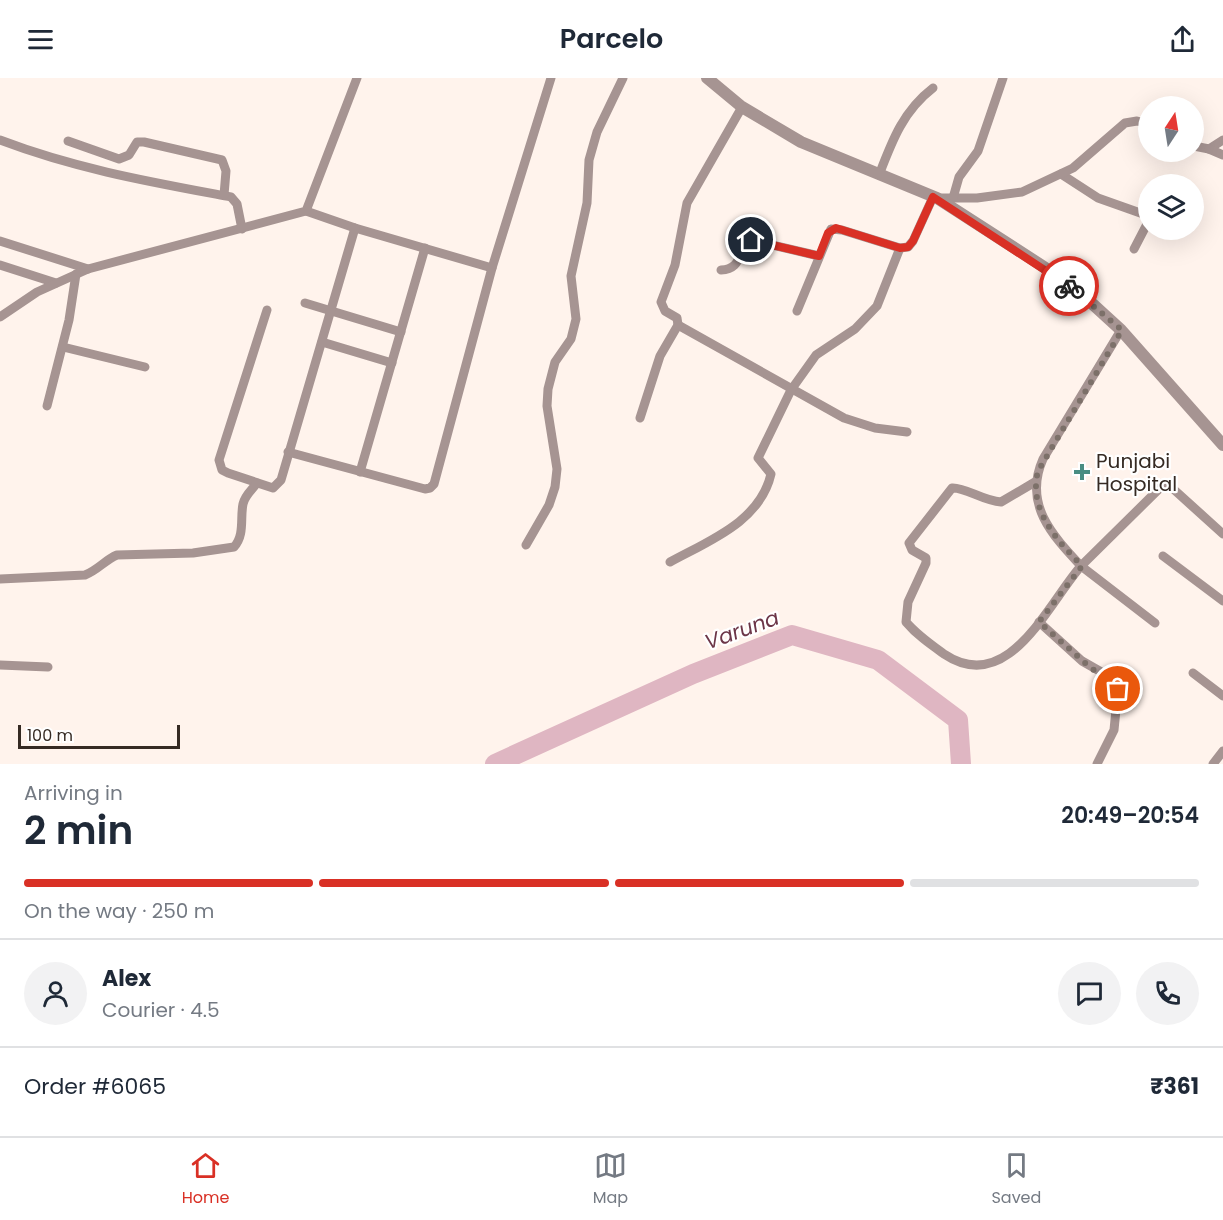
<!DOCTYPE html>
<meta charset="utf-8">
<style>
:root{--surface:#fff;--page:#f2f2f3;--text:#1f2937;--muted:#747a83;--line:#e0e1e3;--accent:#d93025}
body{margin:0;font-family:Poppins,sans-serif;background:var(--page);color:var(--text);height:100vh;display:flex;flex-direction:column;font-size:22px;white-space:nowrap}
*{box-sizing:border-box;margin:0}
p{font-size:20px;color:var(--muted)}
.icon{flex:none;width:33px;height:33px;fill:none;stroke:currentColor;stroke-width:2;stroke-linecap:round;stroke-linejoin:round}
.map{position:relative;height:686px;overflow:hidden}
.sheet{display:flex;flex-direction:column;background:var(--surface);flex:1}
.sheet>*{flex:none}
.needle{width:39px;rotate:12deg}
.controls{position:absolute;left:1138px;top:18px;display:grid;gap:12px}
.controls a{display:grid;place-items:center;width:66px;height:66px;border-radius:50%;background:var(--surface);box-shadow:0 6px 24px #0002;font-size:30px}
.scale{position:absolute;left:18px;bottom:15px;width:162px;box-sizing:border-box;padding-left:6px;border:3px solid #352a23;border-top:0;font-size:16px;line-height:21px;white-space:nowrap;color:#352a23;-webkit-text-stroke:4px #fff;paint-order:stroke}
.pin{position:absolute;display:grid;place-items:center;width:51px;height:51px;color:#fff;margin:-26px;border:3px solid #fff;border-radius:50%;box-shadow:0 2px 6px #0007}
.courier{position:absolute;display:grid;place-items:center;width:60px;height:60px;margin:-30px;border:4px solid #d93025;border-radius:50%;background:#fff;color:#222;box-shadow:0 2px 8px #0007}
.summary em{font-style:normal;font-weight:600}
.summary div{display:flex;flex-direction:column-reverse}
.summary{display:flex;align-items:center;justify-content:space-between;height:102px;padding:0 24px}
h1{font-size:39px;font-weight:600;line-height:45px}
.bar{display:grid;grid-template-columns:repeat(4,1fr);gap:9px 6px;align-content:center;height:72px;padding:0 24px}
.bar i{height:8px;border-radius:4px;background:var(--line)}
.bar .selected{background:var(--accent)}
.bar p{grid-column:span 4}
.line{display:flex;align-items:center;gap:15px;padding:0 24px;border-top:2px solid var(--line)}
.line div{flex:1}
.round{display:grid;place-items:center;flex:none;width:63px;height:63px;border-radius:32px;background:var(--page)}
header{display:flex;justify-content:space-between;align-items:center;height:78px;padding:0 24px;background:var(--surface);font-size:27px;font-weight:600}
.menu{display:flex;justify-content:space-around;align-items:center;height:84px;border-top:2px solid var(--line);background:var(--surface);font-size:16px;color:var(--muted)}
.menu a{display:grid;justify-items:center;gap:3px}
.menu .selected{color:var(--accent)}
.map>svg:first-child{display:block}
</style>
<header><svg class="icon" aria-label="menu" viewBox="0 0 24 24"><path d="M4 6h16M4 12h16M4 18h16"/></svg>Parcelo<svg class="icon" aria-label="share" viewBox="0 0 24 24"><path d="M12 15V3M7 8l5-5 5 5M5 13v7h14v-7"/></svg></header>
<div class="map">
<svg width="1223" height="686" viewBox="0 0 1223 686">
<rect width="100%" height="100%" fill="#fff3ec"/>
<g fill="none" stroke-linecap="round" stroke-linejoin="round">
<path stroke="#dfb6c2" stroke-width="20" d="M495 686 693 596 792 557 878 582 958 642 961 686"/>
<g stroke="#a69492" stroke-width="9">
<path d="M0 62C76 91 151 104 231 119L237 126 242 151"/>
<path d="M68 63 119 81 129 77 137 64H144L222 82 226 93 224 117"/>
<path d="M1194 68 1209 71 1223 62"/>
<path d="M1209 71 1223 77"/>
<path d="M1061 96 1098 120 1146 137 1147 146 1134 171"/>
<path d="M879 97C892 63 903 33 933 10"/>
<path d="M937 120H977L1022 114 1073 90 1125 45 1137 43 1149 46"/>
<path d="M953 120 959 99 978 73 1003 0"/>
<path d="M306 133 355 150 492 190"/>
<path d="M0 163 88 191"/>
<path d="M0 187 56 205"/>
<path d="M721 192C742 191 738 173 751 162L819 178"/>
<path d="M305 225 401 254"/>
<path d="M267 232 219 382 222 392 228 395 273 410 281 402 355 150"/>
<path d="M797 233 831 151 842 152 900 170 908 169 913 163 933 119"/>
<path d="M0 239 37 214 88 191 306 133 357 0"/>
<path d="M678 247 844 340 875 350 907 354"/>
<path d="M322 264 392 285"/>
<path d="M63 269 145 289"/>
<path d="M47 328 69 242 76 196"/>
<path d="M640 340 660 278 678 247 677 240 665 233 661 224 675 187 687 125 742 29"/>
<path d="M288 374 425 411 430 410 434 406 492 190 551 0"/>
<path d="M360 394 425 170"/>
<path d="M1035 404 1001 424C983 423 965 409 952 410L909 465 912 472 926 480V485L908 524 906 544C917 557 930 566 944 576 1008 619 1047 527 1081 488 1052 457 1023 426 1043 381L1121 252"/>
<path d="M526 467 549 427 555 409 557 391 547 328 548 311 555 284 571 261 576 241 571 198 587 125 589 82 597 54 623 0"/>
<path d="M1163 478 1223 523"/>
<path d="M670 484C708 463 760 444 771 396L758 380 791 312 816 277 855 251 877 228 900 170"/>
<path d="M0 501 85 497C98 492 105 482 117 477L193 475 234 469C245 457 240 440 243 426 245 417 252 412 257 405"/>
<path d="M1039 544 1082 583 1110 599 1118 611 1114 652 1097 686"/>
<path d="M1155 545 1081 488 1163 407 1170 408 1223 456"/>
<path d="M0 587 48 589"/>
<path d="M1193 595 1223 618"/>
<path d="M1213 686 1223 673"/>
</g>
<path stroke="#a69492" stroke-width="12" d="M707 0 742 29 801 64 937 120 1044 189 1086 220 1121 252 1223 367"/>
</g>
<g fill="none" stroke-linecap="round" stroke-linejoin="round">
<path stroke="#7c7069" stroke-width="6" stroke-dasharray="0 10.8" d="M1069 208 1122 252 1038 393C1028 432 1057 462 1082 488L1039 544 1092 591 1110 599 1118 611"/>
<path stroke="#d93025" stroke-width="8" d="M751 162 819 178 828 155 836 150 900 170 908 169 913 163 933 119 1069 208"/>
</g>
<path fill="#498d82" stroke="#fff" stroke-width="2" d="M1079 385h6v6h6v6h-6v6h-6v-6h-6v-6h6z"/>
<g text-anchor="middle" stroke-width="4.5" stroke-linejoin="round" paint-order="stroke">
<g font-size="20" fill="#352a23" stroke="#fff" text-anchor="start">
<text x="1096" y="390">Punjabi<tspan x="1096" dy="23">Hospital</tspan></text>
</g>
<g font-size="21" font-style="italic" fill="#6c3648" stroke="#fff">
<text transform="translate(742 552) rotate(-20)" y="7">Varuna</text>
</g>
</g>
</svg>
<div class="controls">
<a><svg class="needle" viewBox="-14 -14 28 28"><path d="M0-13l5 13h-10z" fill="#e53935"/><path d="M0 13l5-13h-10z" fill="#747a83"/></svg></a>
<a><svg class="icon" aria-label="layers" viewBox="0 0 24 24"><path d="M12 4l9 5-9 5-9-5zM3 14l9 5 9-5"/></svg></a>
</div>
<div class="scale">100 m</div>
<div class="pin" style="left:1118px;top:611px;background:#ea580c"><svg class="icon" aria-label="bag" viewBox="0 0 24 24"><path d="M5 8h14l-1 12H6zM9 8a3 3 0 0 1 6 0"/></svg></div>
<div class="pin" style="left:751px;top:162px;background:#1f2937"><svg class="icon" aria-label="home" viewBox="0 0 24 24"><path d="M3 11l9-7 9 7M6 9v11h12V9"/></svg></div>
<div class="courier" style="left:1069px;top:208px"><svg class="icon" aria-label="bike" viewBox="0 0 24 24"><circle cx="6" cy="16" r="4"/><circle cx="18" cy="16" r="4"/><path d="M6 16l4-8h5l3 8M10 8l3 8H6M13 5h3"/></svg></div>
</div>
<section class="sheet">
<div class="summary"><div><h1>2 min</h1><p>Arriving in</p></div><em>20:49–20:54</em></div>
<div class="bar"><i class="selected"></i><i class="selected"></i><i class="selected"></i><i></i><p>On the way · 250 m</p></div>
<div class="line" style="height:108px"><a class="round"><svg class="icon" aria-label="person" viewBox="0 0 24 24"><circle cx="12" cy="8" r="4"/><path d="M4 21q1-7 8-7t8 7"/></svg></a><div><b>Alex</b><p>Courier · 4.5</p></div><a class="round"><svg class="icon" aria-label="chat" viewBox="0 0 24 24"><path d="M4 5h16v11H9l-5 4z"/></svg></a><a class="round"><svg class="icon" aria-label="phone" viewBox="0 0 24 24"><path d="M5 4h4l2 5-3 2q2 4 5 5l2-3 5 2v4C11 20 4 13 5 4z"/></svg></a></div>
<div class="line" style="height:78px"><div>Order #6065</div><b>₹361</b></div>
</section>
<nav class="menu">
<a class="selected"><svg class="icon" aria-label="home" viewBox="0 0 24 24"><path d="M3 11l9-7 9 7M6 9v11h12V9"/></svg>Home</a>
<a><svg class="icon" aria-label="map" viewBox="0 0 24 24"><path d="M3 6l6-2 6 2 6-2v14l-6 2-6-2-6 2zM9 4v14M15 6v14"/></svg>Map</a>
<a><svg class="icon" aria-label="saved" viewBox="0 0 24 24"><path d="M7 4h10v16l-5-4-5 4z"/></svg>Saved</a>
</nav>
